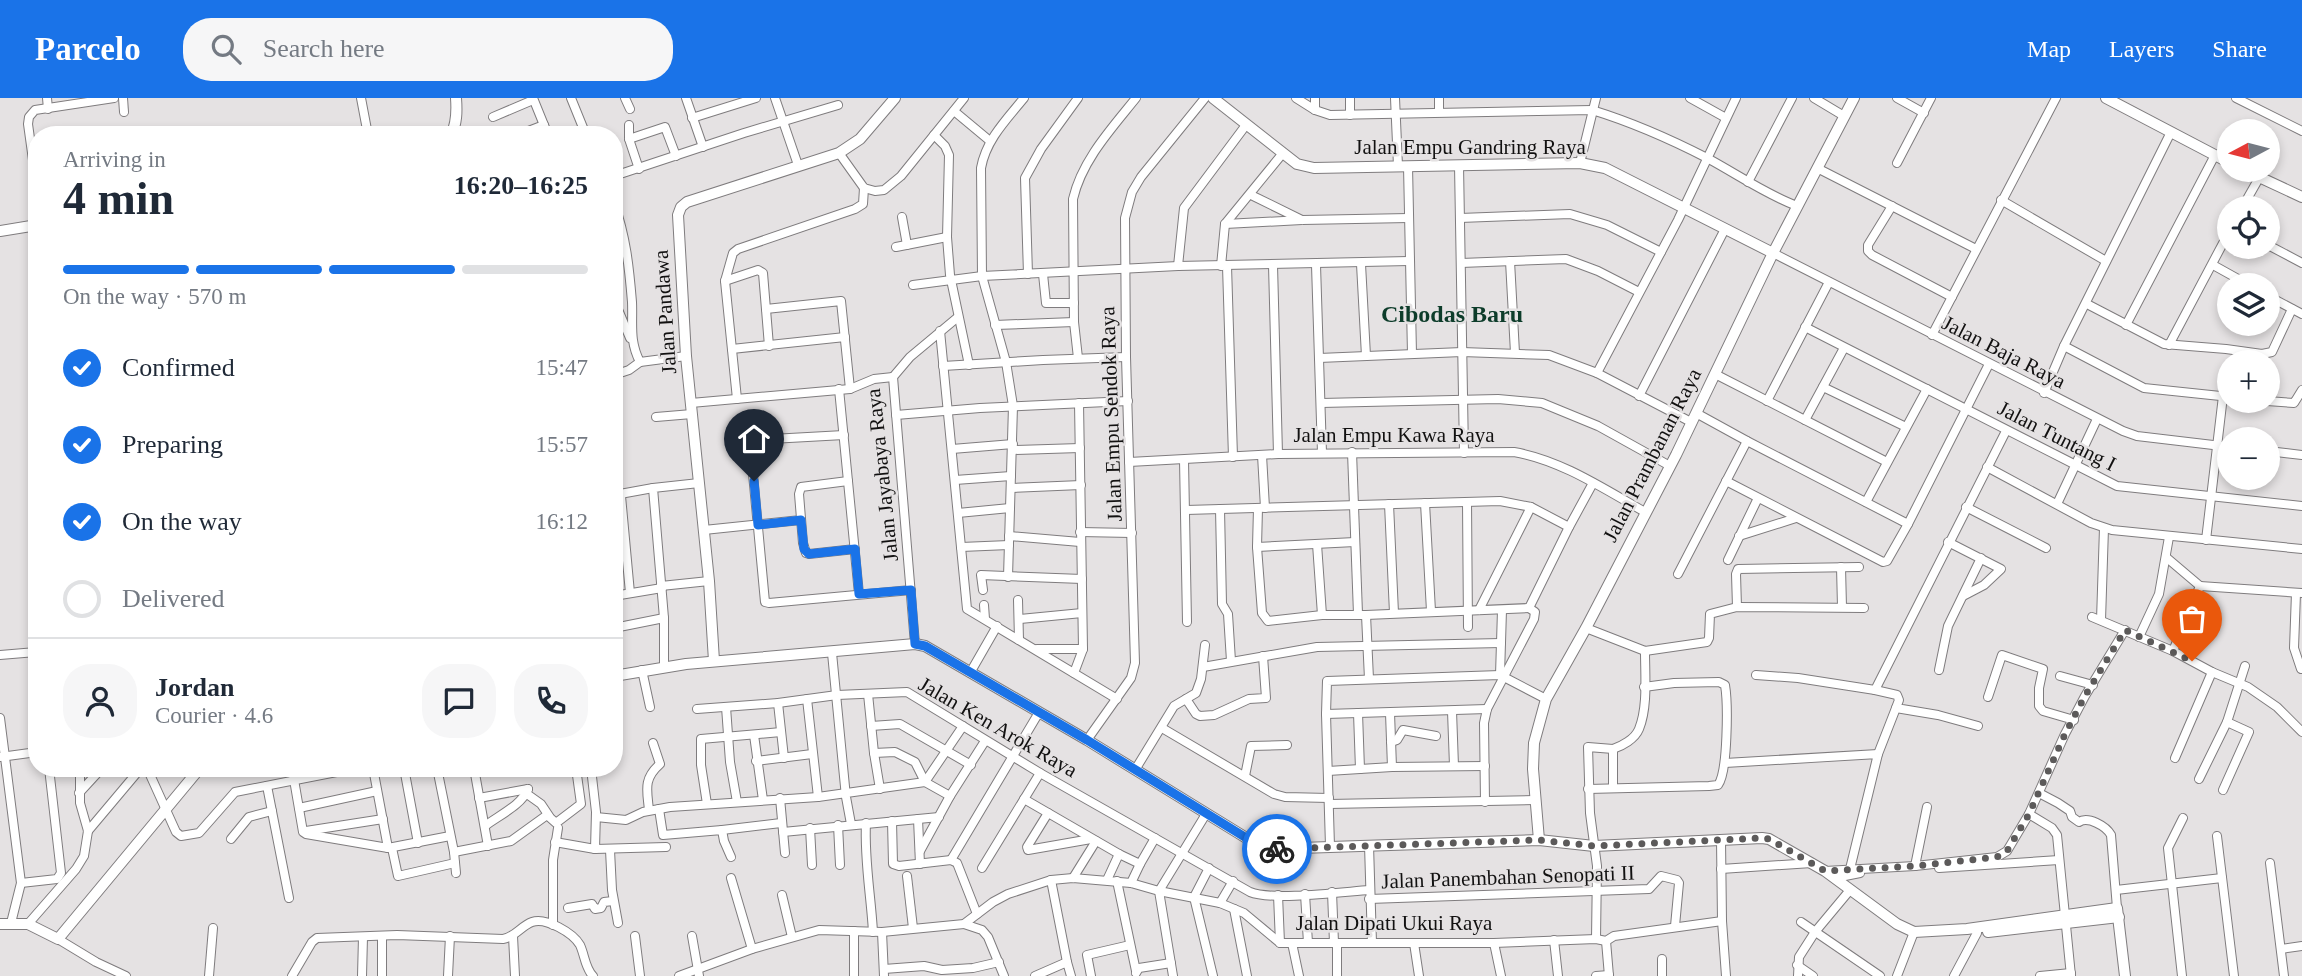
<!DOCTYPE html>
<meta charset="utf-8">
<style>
:root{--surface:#fff;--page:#f6f6f7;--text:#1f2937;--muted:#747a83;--line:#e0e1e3;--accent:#1a73e8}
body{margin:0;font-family:"Times New Roman",serif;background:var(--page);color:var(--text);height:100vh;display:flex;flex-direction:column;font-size:26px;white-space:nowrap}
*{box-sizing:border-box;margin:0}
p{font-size:23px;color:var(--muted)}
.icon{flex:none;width:38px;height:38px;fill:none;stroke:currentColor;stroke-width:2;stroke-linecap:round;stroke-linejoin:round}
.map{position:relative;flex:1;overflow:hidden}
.details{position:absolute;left:28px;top:28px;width:595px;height:651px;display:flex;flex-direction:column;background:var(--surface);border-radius:28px;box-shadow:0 4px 10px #0003}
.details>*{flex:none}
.needle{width:46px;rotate:263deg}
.buttons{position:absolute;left:2217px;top:21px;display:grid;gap:14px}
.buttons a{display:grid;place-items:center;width:63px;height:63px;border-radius:50%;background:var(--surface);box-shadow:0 4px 10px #0003;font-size:35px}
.pin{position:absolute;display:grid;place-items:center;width:60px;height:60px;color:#fff;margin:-72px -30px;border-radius:50% 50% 50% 0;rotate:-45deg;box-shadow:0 0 7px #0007}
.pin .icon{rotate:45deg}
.courier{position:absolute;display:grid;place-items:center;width:70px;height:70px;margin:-35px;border:5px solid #1a73e8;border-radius:50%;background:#fff;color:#222;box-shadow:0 2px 9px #0007}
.head em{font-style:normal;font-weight:600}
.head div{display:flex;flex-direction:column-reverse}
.head{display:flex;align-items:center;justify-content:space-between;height:119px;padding:0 35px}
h1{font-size:46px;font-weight:600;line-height:52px}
.bar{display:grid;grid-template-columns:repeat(4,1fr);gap:10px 7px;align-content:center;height:84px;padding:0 35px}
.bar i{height:9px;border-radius:5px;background:var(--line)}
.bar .on{background:var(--accent)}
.bar p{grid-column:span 4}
.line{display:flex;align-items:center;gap:18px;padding:0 35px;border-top:2px solid var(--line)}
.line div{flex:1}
.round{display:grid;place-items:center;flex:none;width:74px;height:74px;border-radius:28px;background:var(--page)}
ol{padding:0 35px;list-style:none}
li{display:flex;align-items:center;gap:21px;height:77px}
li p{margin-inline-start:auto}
li .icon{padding:7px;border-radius:50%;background:var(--accent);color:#fff;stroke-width:4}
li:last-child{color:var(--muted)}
li i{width:38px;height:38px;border:4px solid var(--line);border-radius:50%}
header{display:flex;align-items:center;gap:42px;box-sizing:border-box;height:98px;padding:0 35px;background:var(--accent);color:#fff}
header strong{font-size:33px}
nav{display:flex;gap:38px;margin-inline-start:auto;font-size:24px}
.search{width:490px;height:63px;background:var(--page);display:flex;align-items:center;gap:18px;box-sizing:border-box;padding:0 24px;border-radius:28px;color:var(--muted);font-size:26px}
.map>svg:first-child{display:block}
</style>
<header>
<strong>Parcelo</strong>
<div class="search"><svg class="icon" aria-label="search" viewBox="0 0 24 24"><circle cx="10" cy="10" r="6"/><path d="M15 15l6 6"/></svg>Search here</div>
<nav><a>Map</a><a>Layers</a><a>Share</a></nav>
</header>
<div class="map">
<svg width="2302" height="878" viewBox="0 0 2302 878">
<rect width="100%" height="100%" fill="#e5e2e3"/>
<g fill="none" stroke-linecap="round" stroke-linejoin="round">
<defs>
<g id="minor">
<path d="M47 0 48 11"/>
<path d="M123 0 124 14"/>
<path d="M361 0 368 37"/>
<path d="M533 0 548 37"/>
<path d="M571 0 586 37"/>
<path d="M625 0 630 11"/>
<path d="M686 0 703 49"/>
<path d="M775 0 798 67"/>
<path d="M1296 0 1315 12 1330 17 1592 12C1631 24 1670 41 1707 60 1737 76 1765 96 1797 108"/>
<path d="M1315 0V12"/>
<path d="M1350 0V17"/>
<path d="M1395 0 1398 68"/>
<path d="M1690 0 1726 20"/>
<path d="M1814 0 1844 18"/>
<path d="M1897 0 1924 15"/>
<path d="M2236 0 2302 33"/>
<path d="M954 13 990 43"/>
<path d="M1439 14V0"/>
<path d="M493 19 533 2"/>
<path d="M692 20 756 0"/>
<path d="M629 27V41L639 71"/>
<path d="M518 37 544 27"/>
<path d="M934 37 945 48 949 57 947 139 950 177 969 267"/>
<path d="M629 41 665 29 676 58"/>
<path d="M839 55 864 90 875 93 884 92 901 78 964 0"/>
<path d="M1580 65 1596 0"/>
<path d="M1897 65 1931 0"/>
<path d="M1459 67 1464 355"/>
<path d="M1408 68 1412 256"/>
<path d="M1817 70 1976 151"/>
<path d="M614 78 744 35 838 7"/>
<path d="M1748 84 1792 0"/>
<path d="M37 91 28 26 29 19 35 12 114 0"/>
<path d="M1251 97 1302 122"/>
<path d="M2001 102 2106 163"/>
<path d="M614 105C626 139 629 168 632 204 633 226 629 243 640 264L686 258"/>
<path d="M1892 108 1868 147V153L1872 157 1952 199"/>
<path d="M2242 110 2259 80"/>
<path d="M902 119 907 147"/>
<path d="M1460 120 1570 116 1607 127 1661 154"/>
<path d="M1225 126 1302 122 1409 120"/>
<path d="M2268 147 2302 165"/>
<path d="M896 149 947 139"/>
<path d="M1773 155 2123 333 2137 338 2230 349"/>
<path d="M1510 163 1515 255"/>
<path d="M1461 165 1566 161 1598 173 1639 194"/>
<path d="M1361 166 1366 258"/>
<path d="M1273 167 1278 356"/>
<path d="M1316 167 1322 355"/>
<path d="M2213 167 2249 187"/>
<path d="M1178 168 1184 110 1246 27"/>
<path d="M1221 168 1225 126 1283 55"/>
<path d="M1227 168 1233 359"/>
<path d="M1028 176 1025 80 1041 51 1078 0"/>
<path d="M1043 176 1046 205H1074"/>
<path d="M725 183 758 172 763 175 769 248"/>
<path d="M913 187 982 178 1178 168 1409 163"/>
<path d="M2268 198 2302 216"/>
<path d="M614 202 630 240"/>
<path d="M2087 206 2164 246 2226 251 2262 256 2272 254 2292 211"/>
<path d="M766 211 841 203 850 291"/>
<path d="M995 227 1074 224"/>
<path d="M2126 227 2215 57"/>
<path d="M1805 229 2117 388 2302 408"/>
<path d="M940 233 967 511 1117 601"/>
<path d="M1932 237 2056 0"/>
<path d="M2169 247 2230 132"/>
<path d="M2064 248 2144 290 2230 299"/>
<path d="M732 251 845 239"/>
<path d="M1078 260 1074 224 1073 101C1082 62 1112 30 1136 0"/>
<path d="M1319 260 1462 254 1549 257 1597 275 1691 324"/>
<path d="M943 268 1043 262 1126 259"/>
<path d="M1597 275 1678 122 1736 0"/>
<path d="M1715 276 1887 364"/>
<path d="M614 277 629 272 640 264"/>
<path d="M893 279 915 546"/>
<path d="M893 279 910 259 958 219"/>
<path d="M1823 289 1906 329"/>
<path d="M839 291 859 496"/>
<path d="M2044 295 2064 248 2171 34"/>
<path d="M1639 298 1725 131"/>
<path d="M737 301 725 183 733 155 738 151 855 111 863 106 864 90"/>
<path d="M1767 303 1829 184"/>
<path d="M2267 303 2294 305 2302 292"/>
<path d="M691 305 850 291 874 281 893 279"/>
<path d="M1321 305 1498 301 1542 305 1598 328 1670 368"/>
<path d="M1696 315 1747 343 1908 426"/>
<path d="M896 317 980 310 1128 303"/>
<path d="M656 319 692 316"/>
<path d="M1805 322 1844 250"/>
<path d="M844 337 753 342 750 344 765 504 769 505 911 492"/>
<path d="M952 351 1013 346"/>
<path d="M1013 352 1080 350"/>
<path d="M2268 353 2302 357"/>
<path d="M1352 354 1358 516"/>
<path d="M1262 357 1265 410"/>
<path d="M1184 362 1187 524"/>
<path d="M1129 364 1278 356 1514 354C1561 362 1604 391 1645 414"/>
<path d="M1987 369 2091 425 2112 432 2302 451"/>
<path d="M955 382 1011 378"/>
<path d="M848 383 801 389 799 396 803 445 806 455 809 456 855 451"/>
<path d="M1726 383 1883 464 1887 463 1908 426 1989 266"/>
<path d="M1011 390 1081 387"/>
<path d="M620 396 653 390"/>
<path d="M621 398 630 495"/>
<path d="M1467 404 1468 529"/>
<path d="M1866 404 1927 291"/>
<path d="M1425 405 1431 513"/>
<path d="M1389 406 1394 515"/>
<path d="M2057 406 2097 321"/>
<path d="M1966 409 2046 450"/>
<path d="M1258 410 1257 449 1262 515 1268 523 1322 517H1366L1529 510"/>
<path d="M1220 411 1222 506 1228 516 1231 563"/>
<path d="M1186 412 1500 403 1531 409 1569 429"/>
<path d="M958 415 1010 410"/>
<path d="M704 432 801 422"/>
<path d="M1080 434 1132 435"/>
<path d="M1009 438 1080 444"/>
<path d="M1739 438 1796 420"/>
<path d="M2206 442 2223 298"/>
<path d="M1948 444 2001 471 1984 487 1963 498"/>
<path d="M1317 446 1322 517"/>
<path d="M961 449 1009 447"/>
<path d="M1257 449 1355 444"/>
<path d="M2167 460 2200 488"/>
<path d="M1728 462 1758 400"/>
<path d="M1841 469 1842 509"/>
<path d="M1678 476 1747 343"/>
<path d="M1008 479 1013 308 1006 264 982 178 981 70C986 42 1006 22 1024 0"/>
<path d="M661 488 709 483"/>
<path d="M2200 488 2302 495"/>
<path d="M983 492 981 477 1082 481"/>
<path d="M2296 495 2294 550 2301 571"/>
<path d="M614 498 662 490"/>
<path d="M1018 502 1019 542"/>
<path d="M984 507 985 521"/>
<path d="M1737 509 1736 476 1738 471 1859 469"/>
<path d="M1529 510 1569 429 1593 385"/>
<path d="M1479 512 1531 409"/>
<path d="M1366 517 1369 581"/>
<path d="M2092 519 2173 553 2212 574 2248 589 2277 609 2302 634"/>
<path d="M1020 521 1082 515"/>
<path d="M2101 522 2104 430"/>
<path d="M614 530 664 520"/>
<path d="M1586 530 1645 553 1707 544 1709 540 1710 516 1737 509 1864 510"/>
<path d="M34 533 37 561"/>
<path d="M2139 539 2159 496 2169 439"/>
<path d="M1037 551H1083"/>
<path d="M2173 553 2200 488"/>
<path d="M832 555 846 699 851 726"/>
<path d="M0 557 36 554"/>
<path d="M664 569V520L653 390 699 385"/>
<path d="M1203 569 1317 549 1501 545"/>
<path d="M642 572 650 609"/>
<path d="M1939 572 1948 528 1981 460"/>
<path d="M970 575 997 528"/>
<path d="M1074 575 1083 551 1079 305"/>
<path d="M1500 577 1502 512"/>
<path d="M1756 577 1798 580 1875 592 2006 333"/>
<path d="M2060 578 2093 587"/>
<path d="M1875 592 1897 597 1899 602 1896 610 1938 617 1978 628"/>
<path d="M868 596 874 655 880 691"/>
<path d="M1988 599 2002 557 2043 571 2039 590V608L2043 613 2074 622"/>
<path d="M807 601 818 699"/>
<path d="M1186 601 1196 616 1200 618 1214 617 1249 601 1266 600 1263 558"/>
<path d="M778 605 784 660"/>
<path d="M726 609 730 664 737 704"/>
<path d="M697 611 778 605 837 597 907 594 1040 675 1250 794C1272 803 1342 794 1369 792"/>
<path d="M1452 613 1454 668"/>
<path d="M1358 615 1360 671"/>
<path d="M1390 615 1392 669"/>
<path d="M1326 616 1487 611"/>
<path d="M0 620 21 785 11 825"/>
<path d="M871 628 900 626 971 667"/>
<path d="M1162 630 1274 696 1285 699 1329 700"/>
<path d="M754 637 763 702"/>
<path d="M1087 642 1131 580 1135 565 1126 259 1125 120 1132 94 1141 79 1205 0"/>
<path d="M1391 644 1397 642 1403 632 1436 638"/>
<path d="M1613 651C1622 648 1635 641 1639 631 1648 609 1645 578 1645 553"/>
<path d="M874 655 895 654 915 664 925 684 950 698"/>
<path d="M1878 656 1896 610"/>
<path d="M0 659 37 654"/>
<path d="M2175 660 2212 574"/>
<path d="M756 663 812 656"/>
<path d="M1725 665 1878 656 1850 771"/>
<path d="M147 670 176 734 181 738 199 735 235 694 357 670"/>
<path d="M292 670 303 734 306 736 388 750 450 738"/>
<path d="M373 670 388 750"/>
<path d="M404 670 418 745"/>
<path d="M437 670 454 754 456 775"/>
<path d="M474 670 488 748"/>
<path d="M591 670 596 714 595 751 666 749"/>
<path d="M1135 672 1174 608 1196 595 1201 581 1205 547"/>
<path d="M1328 673 1392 669 1485 668"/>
<path d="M474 674 496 670"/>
<path d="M1245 678 1251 648 1287 647"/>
<path d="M2199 681 2227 624 2245 568"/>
<path d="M267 688 289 800"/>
<path d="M1588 691 1709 688 1718 687C1728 674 1728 605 1725 587L1719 584 1674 585 1644 589"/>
<path d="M2223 692 2249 634 2227 624"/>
<path d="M79 695 102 670"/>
<path d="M2039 695 2058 705 2070 713 2072 719 2079 724C2088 718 2106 728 2111 737L2117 810"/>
<path d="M527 696 541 706 549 718"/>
<path d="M479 700 528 691"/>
<path d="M780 700 785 755"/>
<path d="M1024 701 1119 756 1140 766"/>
<path d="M1485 704 1484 625 1487 611 1534 521 1535 514 1529 510"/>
<path d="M707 706 701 667V641L781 634"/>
<path d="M1329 706 1535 702"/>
<path d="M299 710 377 693"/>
<path d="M659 711 663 737 722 732 724 743 731 759"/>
<path d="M649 712C647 692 643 681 660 666L653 645"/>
<path d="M1048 715 1027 749 1028 752 1091 741"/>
<path d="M2029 716 2052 730 2057 737 2071 878"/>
<path d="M596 719 626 722 643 714 670 709 818 699 925 684 963 628"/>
<path d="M918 721 920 766"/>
<path d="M892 723 893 766 899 768 951 762 957 765 977 816"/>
<path d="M866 725C864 761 871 798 873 834"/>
<path d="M838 727 840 767"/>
<path d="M485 728C498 718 522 707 528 691"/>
<path d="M810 730 812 767"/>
<path d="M722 732 781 725"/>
<path d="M88 733 141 670"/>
<path d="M306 733 383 721"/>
<path d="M783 734 939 719"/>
<path d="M2217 738 2234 878"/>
<path d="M231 741 249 719 272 713"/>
<path d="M1721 742 1722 823 1726 878"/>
<path d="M555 744 595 751"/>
<path d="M1369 747 1372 845"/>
<path d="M1330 748 1326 616 1327 583 1500 577 1546 601"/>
<path d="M392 750 398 778 455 765"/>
<path d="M610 752 612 792 618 825"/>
<path d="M920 753 950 698 985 643"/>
<path d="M454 754 511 743 547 717 556 725 581 706 576 670"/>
<path d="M951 762 1038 616"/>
<path d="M2270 765 2284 878"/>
<path d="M1915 768 1927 709"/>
<path d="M982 770 1040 675"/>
<path d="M1209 770 1194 799 1213 878"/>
<path d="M1939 770 2059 762"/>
<path d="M1721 771 1812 765"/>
<path d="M1825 773 1915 768 1997 759 2007 753 2029 716 2065 636 2085 598 2125 532"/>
<path d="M907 778 913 830"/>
<path d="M731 780 752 851"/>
<path d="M1073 780 1096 743"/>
<path d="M1835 780 1860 775"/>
<path d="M1051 782 1067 864"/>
<path d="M1107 782 1119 756"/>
<path d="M1117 783 1136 873"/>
<path d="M21 785 57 781 61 775 49 670"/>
<path d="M1131 785 1140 766 1155 740"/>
<path d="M2116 792 2222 780"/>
<path d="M1332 794 1334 845"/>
<path d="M1305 796 1308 845"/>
<path d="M782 797 792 839"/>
<path d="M1278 797 1280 845"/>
<path d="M1369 801 1649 791 1661 778 1677 782 1679 785 1675 828"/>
<path d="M1220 805 1233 783"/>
<path d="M568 810 592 806 595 811 601 810 604 804 613 803"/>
<path d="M1234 811 1247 878"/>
<path d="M1801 824 1880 878"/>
<path d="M28 826 76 771 84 758 88 733 80 705V670"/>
<path d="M964 826 982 832 988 839 1004 878"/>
<path d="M553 827V762L558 730"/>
<path d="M854 833V878"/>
<path d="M882 834 884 878"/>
<path d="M513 838 515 878"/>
<path d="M635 838 640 878"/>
<path d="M692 838 699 878"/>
<path d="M58 841 96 864 126 878"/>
<path d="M1596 841 1597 768 1590 715 1588 649 1613 651V690"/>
<path d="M1554 842 1558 878"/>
<path d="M1606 843 1609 878"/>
<path d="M1292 845 1299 878"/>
<path d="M1337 845V878"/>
<path d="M1414 845 1419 878"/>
<path d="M1494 845 1501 878"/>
<path d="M2281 851 2302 848"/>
<path d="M1662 861V878"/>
<path d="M1797 867 1813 878"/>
<path d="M884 871 924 868 942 872 973 870 999 864"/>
<path d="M1136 875 1139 870 1171 865"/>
<path d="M209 878 213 830"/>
<path d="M292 878 312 844 317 840 397 837 503 841C515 839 521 828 532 824 546 819 573 835 580 847 585 858 585 870 593 878"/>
<path d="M362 878 363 839"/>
<path d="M382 878V838"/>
<path d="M448 878 450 838"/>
<path d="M679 878 752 851 819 832 882 834 964 826 993 804 1008 796 1051 782 1073 780 1131 785 1159 793 1220 805 1244 815 1280 845H1494L1596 841 1606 843 1614 838 1722 823"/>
<path d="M1035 878 1067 864 1071 878"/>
<path d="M1091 878 1087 857 1130 847"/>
<path d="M1173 878 1159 793 1206 716"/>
<path d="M1596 878 1609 877"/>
<path d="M1798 878 1799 859 1815 834 1850 792"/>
<path d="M1897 878 1914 834"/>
<path d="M1954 878 1977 835V829"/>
<path d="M2040 878 2071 875"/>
<path d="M2182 878 2168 750 2183 720"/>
</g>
<g id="tertiary">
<path d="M1213 0 1297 66 1314 70 1580 65 1605 70 1773 155"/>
<path d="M2106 0 2230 65"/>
<path d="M451 37C457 25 457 13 456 0"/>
<path d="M2244 72 2302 99"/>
<path d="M0 133 37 127"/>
<path d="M714 563 709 483 686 258 678 117 681 109 687 104 839 55 860 41 895 0"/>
<path d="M614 578 686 566 915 546 925 548 1087 642 1248 741 1270 751 1539 742 1594 748 1762 740 1769 741 1825 773 1897 826 1914 834 1967 831 2117 810 2125 878"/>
<path d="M1539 742 1533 671 1534 645 1546 601 1586 530 1676 357 1773 155 1854 0"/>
<path d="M0 826H28L58 841 200 670"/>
<path d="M1988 834 2119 819"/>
</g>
</defs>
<use href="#minor" stroke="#7f7c7e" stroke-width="10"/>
<use href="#tertiary" stroke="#7f7c7e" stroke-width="12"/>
<use href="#minor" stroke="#fff" stroke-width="8"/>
<use href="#tertiary" stroke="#fff" stroke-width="10"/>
</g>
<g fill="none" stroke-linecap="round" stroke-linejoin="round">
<path stroke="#5c5a5a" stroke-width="7" stroke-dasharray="0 12.6" d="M1277 751 1539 742 1594 748 1762 740 1769 741 1825 773 1915 768 1997 759 2007 753 2029 716 2065 636 2085 598 2125 532 2192 563"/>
<path stroke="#1a73e8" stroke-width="9" d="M754 383 758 427 801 422 804 451 809 456 855 451 859 496 911 492 915 546 925 548 1087 642 1248 741 1270 751H1277"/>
</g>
<g text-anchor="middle" stroke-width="5" stroke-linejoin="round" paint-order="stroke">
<g font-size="21" fill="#121111" stroke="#e5e2e3">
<text x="1470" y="56">Jalan Empu Gandring Raya</text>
<text transform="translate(665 214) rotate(-94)" y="7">Jalan Pandawa</text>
<text transform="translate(2004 254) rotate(27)" y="7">Jalan Baja Raya</text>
<text transform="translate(1111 316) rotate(-92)" y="7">Jalan Empu Sendok Raya</text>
<text x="1394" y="344">Jalan Empu Kawa Raya</text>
<text transform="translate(2057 338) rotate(27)" y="7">Jalan Tuntang I</text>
<text transform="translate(1652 357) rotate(-63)" y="7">Jalan Prambanan Raya</text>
<text transform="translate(882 377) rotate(-96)" y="7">Jalan Jayabaya Raya</text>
<text transform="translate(998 629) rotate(30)" y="7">Jalan Ken Arok Raya</text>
<text transform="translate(1508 779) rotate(-2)" y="7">Jalan Panembahan Senopati II</text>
<text x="1394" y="832">Jalan Dipati Ukui Raya</text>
</g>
<g font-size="24" font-weight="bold" fill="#0d3c2a" stroke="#e5e2e3">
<text x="1452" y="224">Cibodas Baru</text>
</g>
</g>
</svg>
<div class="buttons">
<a><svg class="needle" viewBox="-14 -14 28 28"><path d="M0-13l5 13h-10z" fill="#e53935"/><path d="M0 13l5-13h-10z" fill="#747a83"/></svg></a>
<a><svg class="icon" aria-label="locate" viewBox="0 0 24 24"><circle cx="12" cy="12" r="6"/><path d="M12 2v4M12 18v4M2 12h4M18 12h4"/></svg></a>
<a><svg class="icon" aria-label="layers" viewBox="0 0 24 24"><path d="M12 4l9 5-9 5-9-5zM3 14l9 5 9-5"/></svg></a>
<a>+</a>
<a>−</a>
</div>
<div class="pin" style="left:2192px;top:563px;background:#ea580c"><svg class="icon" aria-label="bag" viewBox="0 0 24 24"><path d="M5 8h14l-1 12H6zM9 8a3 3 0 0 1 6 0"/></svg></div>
<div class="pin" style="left:754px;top:383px;background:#1f2937"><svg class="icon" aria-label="home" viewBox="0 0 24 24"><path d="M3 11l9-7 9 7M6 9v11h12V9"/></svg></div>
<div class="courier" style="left:1277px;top:751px"><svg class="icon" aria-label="bike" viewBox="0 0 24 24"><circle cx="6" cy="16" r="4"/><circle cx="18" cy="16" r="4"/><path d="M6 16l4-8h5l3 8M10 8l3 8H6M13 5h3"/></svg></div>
<section class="details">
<div class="head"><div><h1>4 min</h1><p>Arriving in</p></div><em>16:20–16:25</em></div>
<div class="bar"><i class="on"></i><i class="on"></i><i class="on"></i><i></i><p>On the way · 570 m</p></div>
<ol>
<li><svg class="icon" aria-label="check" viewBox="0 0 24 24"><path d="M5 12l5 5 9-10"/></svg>Confirmed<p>15:47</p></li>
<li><svg class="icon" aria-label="check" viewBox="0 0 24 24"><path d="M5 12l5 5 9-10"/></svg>Preparing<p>15:57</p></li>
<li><svg class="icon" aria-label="check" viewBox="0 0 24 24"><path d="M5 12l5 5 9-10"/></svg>On the way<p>16:12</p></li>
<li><i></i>Delivered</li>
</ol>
<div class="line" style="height:126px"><a class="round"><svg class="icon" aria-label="person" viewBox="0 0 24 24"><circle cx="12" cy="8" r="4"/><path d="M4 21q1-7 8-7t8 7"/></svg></a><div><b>Jordan</b><p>Courier · 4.6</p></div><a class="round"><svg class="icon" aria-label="chat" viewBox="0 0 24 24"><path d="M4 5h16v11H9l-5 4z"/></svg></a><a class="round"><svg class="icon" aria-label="phone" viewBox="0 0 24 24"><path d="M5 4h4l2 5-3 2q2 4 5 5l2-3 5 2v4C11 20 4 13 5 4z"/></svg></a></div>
</section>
</div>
